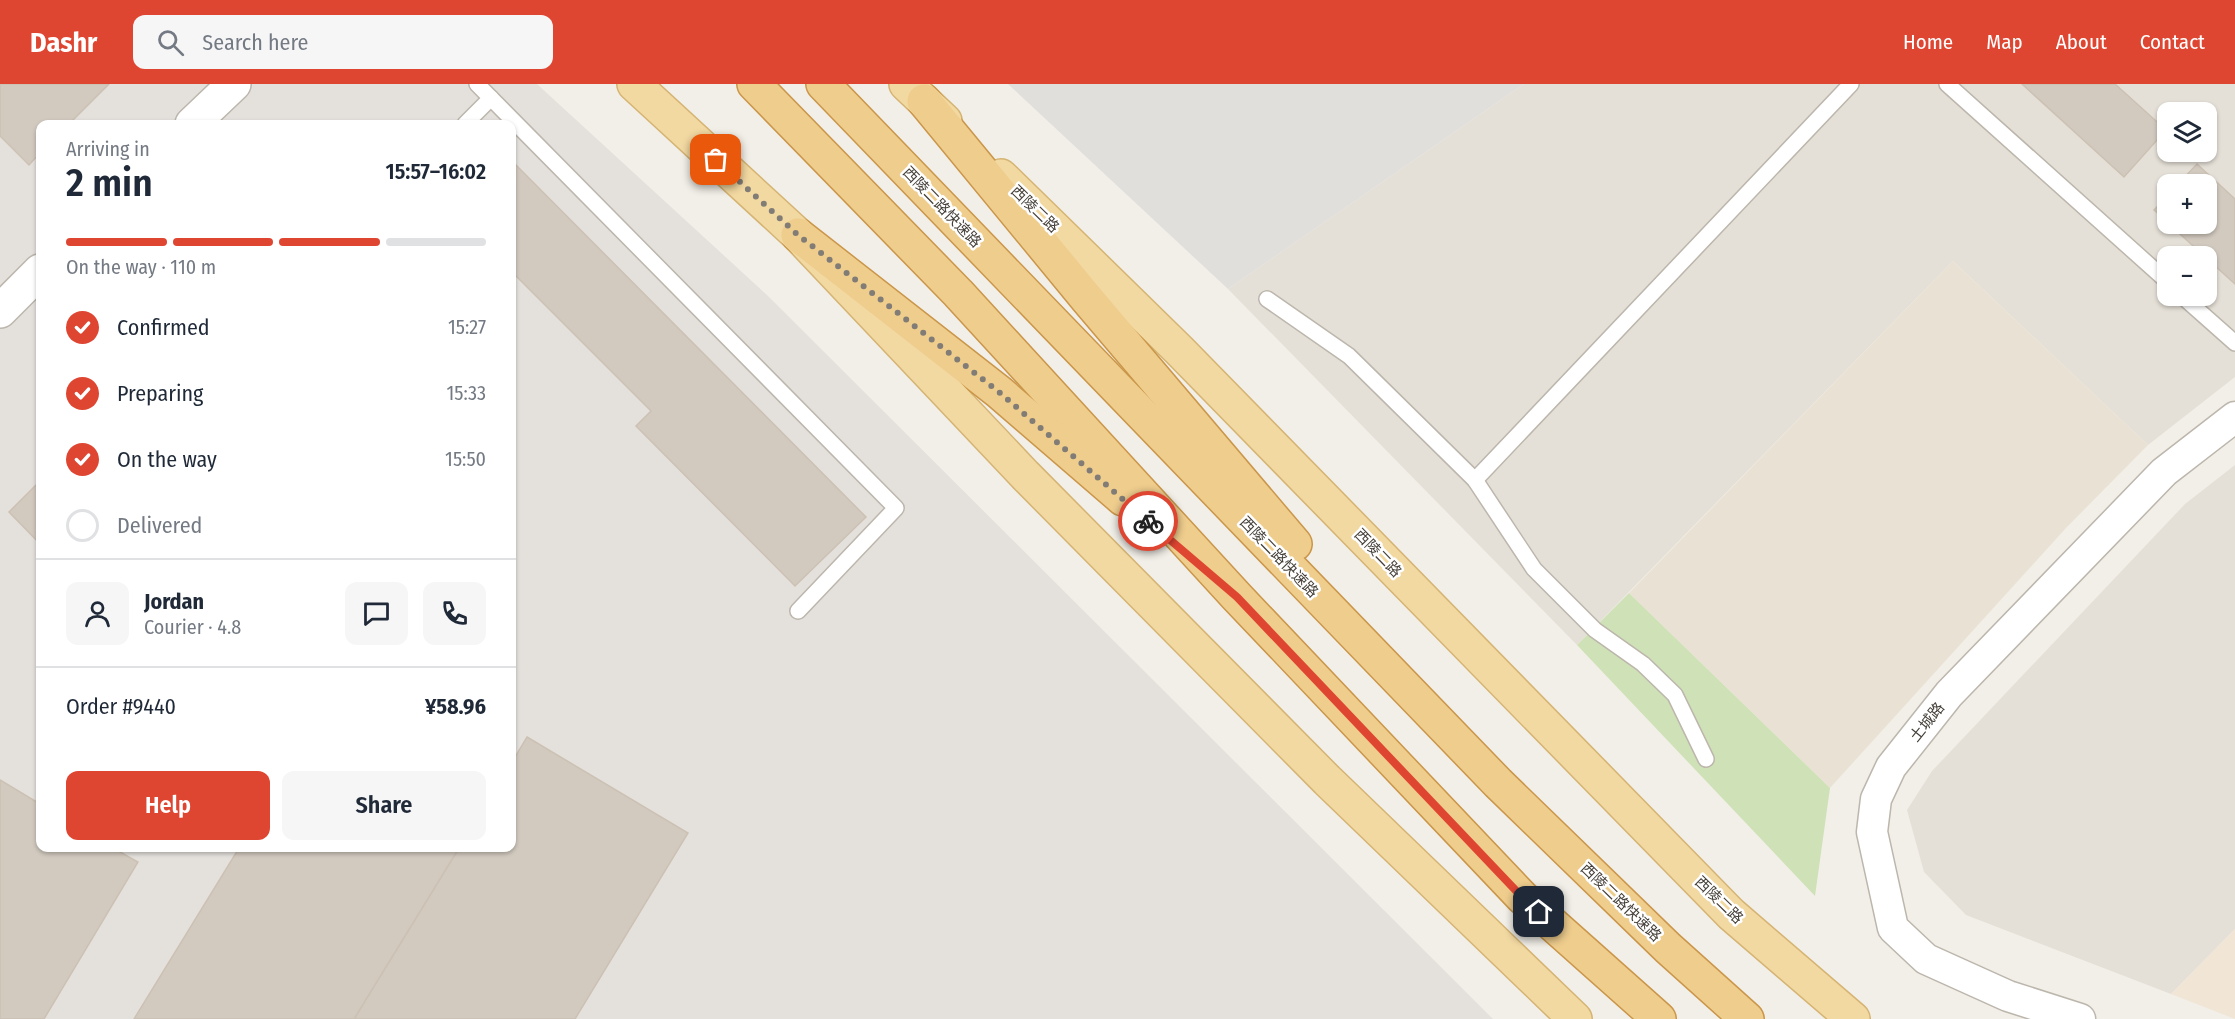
<!DOCTYPE html>
<meta charset="utf-8">
<style>
:root{--surface:#fff;--page:#f6f6f7;--text:#1f2937;--muted:#747a83;--line:#e0e1e3;--accent:#df4632}
body{margin:0;font-family:"Fira Sans Condensed","Noto Sans SC",sans-serif;background:var(--page);color:var(--text);height:100vh;display:flex;flex-direction:column;font-size:22px;white-space:nowrap}
*{box-sizing:border-box;margin:0}
p{font-size:20px;color:var(--muted)}
.icon{flex:none;width:33px;height:33px;fill:none;stroke:currentColor;stroke-width:2;stroke-linecap:round;stroke-linejoin:round}
.map{position:relative;flex:1;overflow:hidden}
.side{position:absolute;left:36px;top:36px;width:480px;height:732px;display:flex;flex-direction:column;background:var(--surface);border-radius:12px;box-shadow:0 2px 4px #0004}
.side>*{flex:none}
.controls{position:absolute;left:2157px;top:18px;display:grid;gap:12px}
.controls a{display:grid;place-items:center;width:60px;height:60px;border-radius:12px;background:var(--surface);box-shadow:0 2px 4px #0004;font-size:30px}
.pin{position:absolute;display:grid;place-items:center;width:51px;height:51px;color:#fff;margin:-26px;border-radius:12px;box-shadow:0 3px 9px #0006}
.courier{position:absolute;display:grid;place-items:center;width:60px;height:60px;margin:-30px;border:4px solid #df4632;border-radius:50%;background:#fff;color:#222;box-shadow:0 2px 8px #0007}
.head em{font-style:normal;font-weight:600}
.head div{display:flex;flex-direction:column-reverse}
.head{display:flex;align-items:center;justify-content:space-between;height:102px;padding:0 30px}
h1{font-size:39px;font-weight:600;line-height:45px}
.bar{display:grid;grid-template-columns:repeat(4,1fr);gap:9px 6px;align-content:center;height:72px;padding:0 30px}
.bar i{height:8px;border-radius:4px;background:var(--line)}
.bar .selected{background:var(--accent)}
.bar p{grid-column:span 4}
.line{display:flex;align-items:center;gap:15px;padding:0 30px;border-top:2px solid var(--line)}
.line div{flex:1}
.round{display:grid;place-items:center;flex:none;width:63px;height:63px;border-radius:12px;background:var(--page)}
ol{padding:0 30px;list-style:none}
li{display:flex;align-items:center;gap:18px;height:66px}
li p{margin-inline-start:auto}
li .icon{padding:6px;border-radius:50%;background:var(--accent);color:#fff;stroke-width:4}
li:last-child{color:var(--muted)}
li i{width:33px;height:33px;border:3px solid var(--line);border-radius:50%}
.primary-button{display:flex;gap:12px;margin-top:auto;padding:12px 30px}
.primary-button a{flex:1;height:69px;border-radius:12px;background:var(--accent);color:#fff;font-size:24px;font-weight:600;line-height:69px;text-align:center}
.primary-button a+a{background:var(--page);color:var(--text)}
header{display:flex;align-items:center;gap:36px;box-sizing:border-box;height:84px;padding:0 30px;background:var(--accent);color:#fff}
header strong{font-size:28px}
nav{display:flex;gap:33px;margin-inline-start:auto;font-size:21px}
.search{width:420px;height:54px;background:var(--page);display:flex;align-items:center;gap:15px;box-sizing:border-box;padding:0 21px;border-radius:12px;color:var(--muted);font-size:22px}
.map>svg:first-child{display:block}
</style>
<header>
<strong>Dashr</strong>
<div class="search"><svg class="icon" aria-label="search" viewBox="0 0 24 24"><circle cx="10" cy="10" r="6"/><path d="M15 15l6 6"/></svg>Search here</div>
<nav><a>Home</a><a>Map</a><a>About</a><a>Contact</a></nav>
</header>
<div class="map">
<svg width="2235" height="935" viewBox="0 0 2235 935">
<rect width="100%" height="100%" fill="#f2efe8"/>
<g fill="#e5e0d7" fill-rule="evenodd">
<path d="M1524 0H2235V293L2148 361 1953 177 1577 561 1228 205ZM2168 28H2206V68H2168ZM2168 100H2206V140H2168ZM2168 172H2206V212H2168Z"/>
<path d="M2235 381V845L2171 910 1966 831 1924 788 1907 726 1932 687 2185 420Z"/>
</g>
<path fill="#f1e5d6" d="M2235 845V935L2171 910Z"/>
<path fill="#e4e1dd" fill-rule="evenodd" d="M0 0H537L767 211 1493 935H0ZM40 40H512V764H40Z"/>
<path fill="#e9e2d4" d="M1953 177 2148 361 2066 444 1830 704 1629 509Z"/>
<path fill="#cfe1b6" d="M1629 509 1830 704 1815 812 1577 561Z"/>
<path fill="#e1dfdc" d="M1008 0H1524L1228 205Z"/>
<g fill="#d2cabf" stroke="#ccc1b3" stroke-width="1.5">
<path d="M0 0H109L69 40H40V69L29 81 0 52Z"/>
<path d="M2022 0H2115L2166 46 2124 93Z"/>
<path d="M512 77 866 433 795 502 636 342 651 327 513 189 512 191Z"/>
<path d="M2197 80 2235 115V200L2169 140H2206V100H2178Z"/>
<path d="M2168 112V138L2154 126Z"/>
<path d="M40 397V460L9 428Z"/>
<path d="M527 653 688 749 575 935H354L459 764H512V678Z"/>
<path d="M0 696 40 720V764H113L138 778 44 935H0Z"/>
<path d="M239 764H459L354 935H134Z"/>
</g>
<g fill="none" stroke-linecap="round" stroke-linejoin="round">
<defs>
<g id="service">
<path d="M477 0 896 424 798 527"/>
<path d="M1947 0 2168 198"/>
<path d="M465 40 491 14"/>
<path d="M2182 212 2235 259"/>
<path d="M1267 215 1349 272 1475 396 1534 485 1595 546 1643 580 1675 611 1706 675"/>
<path d="M1475 396 1851 0"/>
</g>
<path id="minor" d="M2080 935 2008 912 1926 875 1893 844 1872 748 1876 715 1891 683 1949 610 2164 388 2235 333"/>
<g id="tertiary">
<path d="M192 40 234 0"/>
<path d="M0 227 40 187"/>
</g>
<g id="primary">
<path d="M634 0 798 151 1025 391 1327 696 1575 935"/>
<path d="M906 0 945 37"/>
<path d="M1001 92 1179 266 1731 830 1853 935"/>
</g>
<g id="trunk">
<path d="M754 0 958 209 1237 513 1522 813 1659 935"/>
<path d="M823 0 1498 699 1668 864 1747 935"/>
<path d="M924 17 1087 215 1295 460"/>
<path d="M798 151 999 308 1123 415"/>
</g>
</defs>
<use href="#service" stroke="#bcb6ac" stroke-width="18"/>
<use href="#minor" stroke="#bcb6ac" stroke-width="33"/>
<use href="#tertiary" stroke="#bcb6ac" stroke-width="36"/>
<use href="#primary" stroke="#d5b473" stroke-width="36"/>
<use href="#trunk" stroke="#ca964a" stroke-width="36"/>
<use href="#service" stroke="#fff" stroke-width="15"/>
<use href="#minor" stroke="#fff" stroke-width="30"/>
<use href="#tertiary" stroke="#fff" stroke-width="33"/>
<use href="#primary" stroke="#f2d8a1" stroke-width="33"/>
<use href="#trunk" stroke="#efcd8d" stroke-width="33"/>
</g>
<g fill="none" stroke-linecap="round" stroke-linejoin="round">
<path stroke="#817d76" stroke-width="6" stroke-dasharray="0 10.8" d="M716 76 798 151 999 308 1148 437"/>
<path stroke="#df4632" stroke-width="8" d="M1148 437 1237 513 1522 813 1539 828"/>
</g>
<g text-anchor="middle" stroke-width="5" stroke-linejoin="round" paint-order="stroke">
<g font-size="15" fill="#443f38" stroke="#fff">
<text transform="translate(942 123) rotate(46)" y="5">西陵二路快速路</text>
<text transform="translate(1035 125) rotate(44)" y="5">西陵二路</text>
<text transform="translate(1378 469) rotate(46)" y="5">西陵二路</text>
<text transform="translate(1279 473) rotate(46)" y="5">西陵二路快速路</text>
<text transform="translate(1927 638) rotate(-51)" y="5">土城路</text>
<text transform="translate(1719 816) rotate(44)" y="5">西陵二路</text>
<text transform="translate(1621 818) rotate(44)" y="5">西陵二路快速路</text>
</g>
</g>
</svg>
<div class="controls">
<a><svg class="icon" aria-label="layers" viewBox="0 0 24 24"><path d="M12 4l9 5-9 5-9-5zM3 14l9 5 9-5"/></svg></a>
<a>+</a>
<a>−</a>
</div>
<div class="pin" style="left:716px;top:76px;background:#ea580c"><svg class="icon" aria-label="bag" viewBox="0 0 24 24"><path d="M5 8h14l-1 12H6zM9 8a3 3 0 0 1 6 0"/></svg></div>
<div class="pin" style="left:1539px;top:828px;background:#1f2937"><svg class="icon" aria-label="home" viewBox="0 0 24 24"><path d="M3 11l9-7 9 7M6 9v11h12V9"/></svg></div>
<div class="courier" style="left:1148px;top:437px"><svg class="icon" aria-label="bike" viewBox="0 0 24 24"><circle cx="6" cy="16" r="4"/><circle cx="18" cy="16" r="4"/><path d="M6 16l4-8h5l3 8M10 8l3 8H6M13 5h3"/></svg></div>
<section class="side">
<div class="head"><div><h1>2 min</h1><p>Arriving in</p></div><em>15:57–16:02</em></div>
<div class="bar"><i class="selected"></i><i class="selected"></i><i class="selected"></i><i></i><p>On the way · 110 m</p></div>
<ol>
<li><svg class="icon" aria-label="check" viewBox="0 0 24 24"><path d="M5 12l5 5 9-10"/></svg>Confirmed<p>15:27</p></li>
<li><svg class="icon" aria-label="check" viewBox="0 0 24 24"><path d="M5 12l5 5 9-10"/></svg>Preparing<p>15:33</p></li>
<li><svg class="icon" aria-label="check" viewBox="0 0 24 24"><path d="M5 12l5 5 9-10"/></svg>On the way<p>15:50</p></li>
<li><i></i>Delivered</li>
</ol>
<div class="line" style="height:108px"><a class="round"><svg class="icon" aria-label="person" viewBox="0 0 24 24"><circle cx="12" cy="8" r="4"/><path d="M4 21q1-7 8-7t8 7"/></svg></a><div><b>Jordan</b><p>Courier · 4.8</p></div><a class="round"><svg class="icon" aria-label="chat" viewBox="0 0 24 24"><path d="M4 5h16v11H9l-5 4z"/></svg></a><a class="round"><svg class="icon" aria-label="phone" viewBox="0 0 24 24"><path d="M5 4h4l2 5-3 2q2 4 5 5l2-3 5 2v4C11 20 4 13 5 4z"/></svg></a></div>
<div class="line" style="height:78px"><div>Order #9440</div><b>¥58.96</b></div>
<div class="primary-button"><a>Help</a><a>Share</a></div>
</section>
</div>
